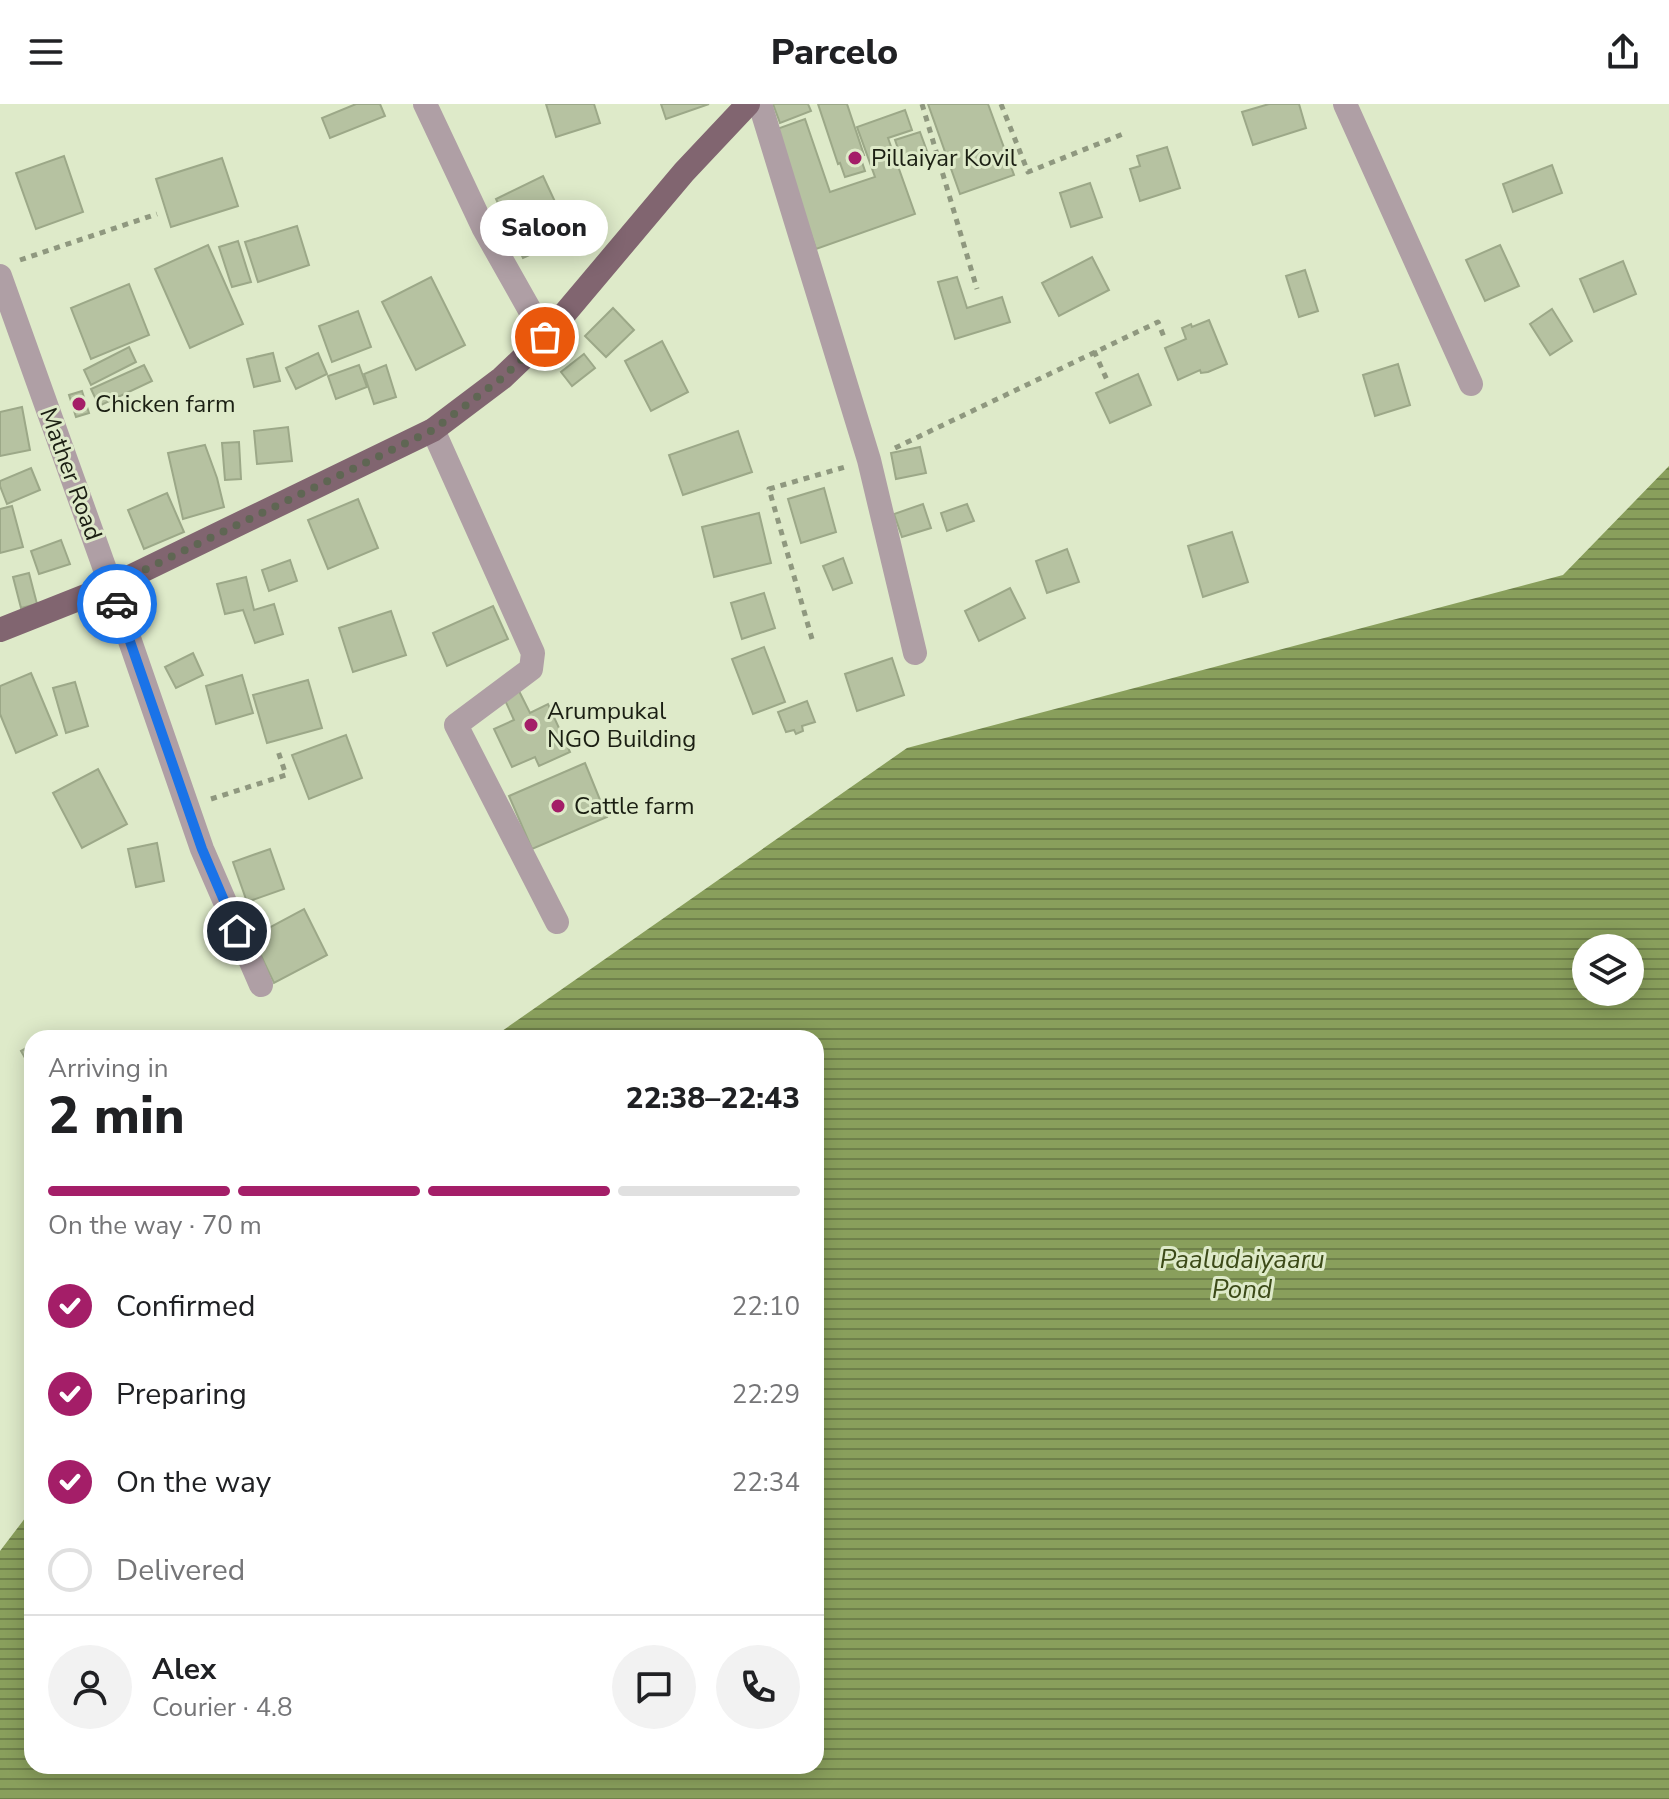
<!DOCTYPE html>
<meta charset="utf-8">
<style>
:root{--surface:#fff;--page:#f2f2f2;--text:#202124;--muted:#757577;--line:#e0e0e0;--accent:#a41e68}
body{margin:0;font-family:"Nunito Sans",sans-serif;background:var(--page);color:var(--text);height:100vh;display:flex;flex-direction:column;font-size:30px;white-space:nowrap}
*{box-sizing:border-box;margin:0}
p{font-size:26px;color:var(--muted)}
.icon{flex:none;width:44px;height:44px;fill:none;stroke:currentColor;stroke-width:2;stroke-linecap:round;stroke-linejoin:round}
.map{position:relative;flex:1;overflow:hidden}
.panel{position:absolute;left:24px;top:926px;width:800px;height:744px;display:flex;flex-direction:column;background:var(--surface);border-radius:24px;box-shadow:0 4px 20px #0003}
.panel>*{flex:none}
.fabs{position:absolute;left:1572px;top:830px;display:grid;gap:16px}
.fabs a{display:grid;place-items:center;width:72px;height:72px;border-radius:50%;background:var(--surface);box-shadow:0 4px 20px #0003;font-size:40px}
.pin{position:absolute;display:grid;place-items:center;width:68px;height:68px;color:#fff;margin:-34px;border:4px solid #fff;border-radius:50%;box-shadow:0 2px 8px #0007}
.courier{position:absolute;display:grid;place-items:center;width:80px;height:80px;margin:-40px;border:6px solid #1a73e8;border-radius:50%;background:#fff;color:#222;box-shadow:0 2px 10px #0007}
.bubble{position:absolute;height:56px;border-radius:28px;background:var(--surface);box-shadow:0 4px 20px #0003;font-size:26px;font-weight:800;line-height:56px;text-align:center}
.head em{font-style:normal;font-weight:800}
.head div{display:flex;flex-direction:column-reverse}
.head{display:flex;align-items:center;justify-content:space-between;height:136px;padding:0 24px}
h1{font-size:52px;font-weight:800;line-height:60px}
.bar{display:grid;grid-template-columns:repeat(4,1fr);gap:12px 8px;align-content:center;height:96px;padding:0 24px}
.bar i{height:10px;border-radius:6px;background:var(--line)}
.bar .active{background:var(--accent)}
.bar p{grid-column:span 4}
.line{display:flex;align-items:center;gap:20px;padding:0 24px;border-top:2px solid var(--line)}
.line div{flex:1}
.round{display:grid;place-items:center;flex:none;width:84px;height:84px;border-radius:42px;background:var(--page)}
ol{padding:0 24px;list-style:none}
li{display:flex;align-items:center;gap:24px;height:88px}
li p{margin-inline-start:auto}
li .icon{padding:8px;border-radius:50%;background:var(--accent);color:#fff;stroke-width:4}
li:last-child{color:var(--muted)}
li i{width:44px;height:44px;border:4px solid var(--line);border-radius:50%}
header{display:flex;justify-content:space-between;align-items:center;height:104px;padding:0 24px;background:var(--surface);font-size:36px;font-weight:800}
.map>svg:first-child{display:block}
</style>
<header><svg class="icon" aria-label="menu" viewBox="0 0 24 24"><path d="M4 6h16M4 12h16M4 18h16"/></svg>Parcelo<svg class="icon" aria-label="share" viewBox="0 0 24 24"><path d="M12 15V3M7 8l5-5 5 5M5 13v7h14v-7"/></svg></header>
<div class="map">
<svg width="1669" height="1695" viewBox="0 0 1669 1695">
<defs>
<pattern id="water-rules" width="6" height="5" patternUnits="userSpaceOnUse" patternTransform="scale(2)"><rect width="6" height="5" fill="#899f5c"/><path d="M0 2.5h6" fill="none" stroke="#6f814b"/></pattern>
</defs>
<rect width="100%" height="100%" fill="#deeac9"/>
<path fill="url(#water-rules)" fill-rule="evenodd" d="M1669 362V1695H0V1447L32 1405V1662H816V934H492L907 644 1563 471ZM1586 844H1630V888H1586Z"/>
<g fill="#b6c2a1" stroke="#9ca888" stroke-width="2">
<path d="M356 0H380L385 12 330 34 322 14Z"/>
<path d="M546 0H594L600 19 556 33Z"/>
<path d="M661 0H709L666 15Z"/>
<path d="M773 0H808L811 7 780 19Z"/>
<path d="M818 0H847L864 51 860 52 865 67 845 73 840 59 838 60Z"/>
<path d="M928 0H988L1014 71 960 90Z"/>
<path d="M1269 0H1299L1306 24 1253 41 1242 8Z"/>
<path d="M905 6 912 26 888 34 915 110 816 145 774 26 805 15 830 88 875 73 857 23Z"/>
<path d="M920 28 928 50 903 59 895 36Z"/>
<path d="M1167 43 1180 84 1140 97 1130 65 1140 62 1137 52Z"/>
<path d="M64 52 83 108 36 125 16 69Z"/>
<path d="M222 54 238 102 171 123 156 75Z"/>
<path d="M1552 61 1562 89 1513 108 1503 80Z"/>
<path d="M543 72 571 132 523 154 496 95Z"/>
<path d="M1090 79 1102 113 1071 123 1060 89Z"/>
<path d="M297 122 309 161 258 178 245 138Z"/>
<path d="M238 137 251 178 232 183 219 143Z"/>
<path d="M208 141 243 220 190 244 155 165Z"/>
<path d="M1500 141 1519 182 1485 197 1466 156Z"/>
<path d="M1092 153 1109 186 1059 212 1042 179Z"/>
<path d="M1623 157 1636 190 1594 208 1580 175Z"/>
<path d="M1305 166 1318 207 1299 213 1286 172Z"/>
<path d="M431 173 465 241 416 266 382 198Z"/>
<path d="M957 173 967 204 1002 193 1010 218 955 235 938 178Z"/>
<path d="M129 180 149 231 91 255 71 204Z"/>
<path d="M613 204 634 226 606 253 585 232Z"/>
<path d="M1552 205 1572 237 1550 251 1530 220Z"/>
<path d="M358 207 371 243 332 258 319 222Z"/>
<path d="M1209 216 1227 260 1208 268 1201 269 1200 266 1178 276 1165 244 1186 235 1182 224 1191 220 1192 223Z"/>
<path d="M662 237 688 288 651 307 625 257Z"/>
<path d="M129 243 136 258 91 281 84 266Z"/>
<path d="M273 249 280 277 254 283 247 255Z"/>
<path d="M318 249 327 270 296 285 286 264Z"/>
<path d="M584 250 595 264 572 282 561 268Z"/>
<path d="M1398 260 1410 301 1375 312 1363 271Z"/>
<path d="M144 261 152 277 99 302 91 285Z"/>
<path d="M359 261 367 283 336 295 328 272Z"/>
<path d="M386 261 396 293 374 300 364 270Z"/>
<path d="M1138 270 1151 301 1110 319 1096 289Z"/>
<path d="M82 287 89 309 76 313 69 291Z"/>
<path d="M22 303 30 346 0 352V308Z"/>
<path d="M288 323 292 357 257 360 254 327Z"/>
<path d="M738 327 752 368 683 391 669 351Z"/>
<path d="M239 338 241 375 225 376 222 339Z"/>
<path d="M205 341 217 374 224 403 183 415 168 349Z"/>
<path d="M920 343 926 369 896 375 891 349Z"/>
<path d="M31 364 40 386 7 400 0 382V377Z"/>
<path d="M824 384 836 428 801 439 788 395Z"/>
<path d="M167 389 184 428 144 445 128 406Z"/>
<path d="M358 395 378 444 328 465 308 416Z"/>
<path d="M923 400 931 424 902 433 894 410Z"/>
<path d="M967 400 974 417 947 427 941 409Z"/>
<path d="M12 402 23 443 0 449V405Z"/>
<path d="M759 409 771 459 714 473 702 423Z"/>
<path d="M1232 428 1248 478 1203 493 1188 442Z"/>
<path d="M61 436 70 460 39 470 31 447Z"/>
<path d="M1067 445 1079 478 1047 489 1036 457Z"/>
<path d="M843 454 852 479 833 486 823 462Z"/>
<path d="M290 456 297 477 269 487 262 466Z"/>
<path d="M29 469 37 500 21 504 13 473Z"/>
<path d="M246 473 254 506 274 500 283 530 255 539 243 506 225 510 217 480Z"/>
<path d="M1010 484 1025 514 979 537 965 507Z"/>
<path d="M764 489 775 524 742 535 731 499Z"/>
<path d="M493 502 508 535 447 562 433 529Z"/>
<path d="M391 507 406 551 353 568 339 524Z"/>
<path d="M764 543 785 598 753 610 732 555Z"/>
<path d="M193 549 203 571 176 584 165 563Z"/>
<path d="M892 554 904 591 857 607 845 570Z"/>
<path d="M31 569 57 631 16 649 0 610V582Z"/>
<path d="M242 571 253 609 216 620 206 582Z"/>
<path d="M308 576 322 624 267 639 253 591Z"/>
<path d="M75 578 88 622 66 629 53 584Z"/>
<path d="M519 587 530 609 548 600 570 648 539 662 535 653 512 663 494 625 514 616 504 594Z"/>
<path d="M807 597 815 618 802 622 803 627 796 630 794 626 786 628 778 608Z"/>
<path d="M346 631 362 674 309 695 292 651Z"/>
<path d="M585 659 607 713 532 745 509 692Z"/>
<path d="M98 665 127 720 82 744 53 689Z"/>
<path d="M157 739 164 777 136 783 128 745Z"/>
<path d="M270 745 284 785 247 798 233 758Z"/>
<path d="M304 805 327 851 274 879 252 833Z"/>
<path d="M32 941V966L21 947Z"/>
</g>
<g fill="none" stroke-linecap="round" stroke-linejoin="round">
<g stroke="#8f987f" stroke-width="5" stroke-dasharray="6 6" stroke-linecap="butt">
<path d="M922 0 977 185"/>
<path d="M1001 0 1028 68 1123 30"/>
<path d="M20 156 157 110"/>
<path d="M1094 247 1107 276"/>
<path d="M895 344 1158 218 1164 233"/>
<path d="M812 535 769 385 845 363"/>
<path d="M211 695 286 671 277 644"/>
</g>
<g stroke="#af9fa5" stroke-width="24">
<path d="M425 0 483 123 545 233"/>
<path d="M760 0 869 356 915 549"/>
<path d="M1345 0 1471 280"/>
<path d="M0 172 111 482 202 745 261 881"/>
<path d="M433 326 533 549 531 565 456 621 557 818"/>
</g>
<path stroke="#816570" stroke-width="24" d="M0 526 111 482 433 326 502 274 545 233 684 68 748 0"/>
</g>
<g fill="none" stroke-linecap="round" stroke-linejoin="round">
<path stroke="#5f6653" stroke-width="8" stroke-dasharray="0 14.4" d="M117 500 111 482 433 326 502 274 545 233"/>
<path stroke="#1a73e8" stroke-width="10" d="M117 500 202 745 237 827"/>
</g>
<g fill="#a41e68" stroke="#deeac9" stroke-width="3">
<circle cx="855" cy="54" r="8"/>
<circle cx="79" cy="300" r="8"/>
<circle cx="531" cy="621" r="8"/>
<circle cx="558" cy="702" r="8"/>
</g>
<g text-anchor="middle" stroke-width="6" stroke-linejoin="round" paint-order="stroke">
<g font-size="24" fill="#1b1f13" stroke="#deeac9" text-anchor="start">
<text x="871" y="62">Pillaiyar Kovil</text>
<text x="95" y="308">Chicken farm</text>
<text x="547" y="615">Arumpukal<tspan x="547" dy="28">NGO Building</tspan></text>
<text x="574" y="710">Cattle farm</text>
</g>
<g font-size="24" fill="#1b1f13" stroke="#deeac9">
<text transform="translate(71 370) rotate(70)" y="8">Mather Road</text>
</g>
<g font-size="26" font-style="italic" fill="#3c4a18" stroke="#deeac9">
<text x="1242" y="1164">Paaludaiyaaru<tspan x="1242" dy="30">Pond</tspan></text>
</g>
</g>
</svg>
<div class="fabs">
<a><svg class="icon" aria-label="layers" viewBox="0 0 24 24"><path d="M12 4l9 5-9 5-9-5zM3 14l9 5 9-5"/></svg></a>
</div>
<div class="pin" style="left:545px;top:233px;background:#ea580c"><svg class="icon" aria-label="bag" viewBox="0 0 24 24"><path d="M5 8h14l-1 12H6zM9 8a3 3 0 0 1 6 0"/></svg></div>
<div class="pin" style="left:237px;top:827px;background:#1f2937"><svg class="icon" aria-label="home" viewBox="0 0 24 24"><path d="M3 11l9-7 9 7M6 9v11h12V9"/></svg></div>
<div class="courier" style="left:117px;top:500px"><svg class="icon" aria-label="car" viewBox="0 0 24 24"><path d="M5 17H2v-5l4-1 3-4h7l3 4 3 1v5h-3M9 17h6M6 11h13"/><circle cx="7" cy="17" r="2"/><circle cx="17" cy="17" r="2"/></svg></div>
<div class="bubble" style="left:480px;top:96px;width:128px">Saloon</div>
<section class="panel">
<div class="head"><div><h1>2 min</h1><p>Arriving in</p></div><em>22:38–22:43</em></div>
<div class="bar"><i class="active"></i><i class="active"></i><i class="active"></i><i></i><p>On the way · 70 m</p></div>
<ol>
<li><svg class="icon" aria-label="check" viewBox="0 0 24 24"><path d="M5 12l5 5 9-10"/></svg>Confirmed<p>22:10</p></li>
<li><svg class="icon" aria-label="check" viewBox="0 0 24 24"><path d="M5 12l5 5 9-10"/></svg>Preparing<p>22:29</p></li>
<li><svg class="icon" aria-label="check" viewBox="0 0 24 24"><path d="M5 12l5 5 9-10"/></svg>On the way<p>22:34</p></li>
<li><i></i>Delivered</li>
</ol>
<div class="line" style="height:144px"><a class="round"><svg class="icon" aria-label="person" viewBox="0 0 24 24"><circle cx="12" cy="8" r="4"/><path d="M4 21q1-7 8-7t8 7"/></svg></a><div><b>Alex</b><p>Courier · 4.8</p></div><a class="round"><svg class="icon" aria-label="chat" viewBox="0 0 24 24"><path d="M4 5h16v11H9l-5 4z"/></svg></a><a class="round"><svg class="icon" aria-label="phone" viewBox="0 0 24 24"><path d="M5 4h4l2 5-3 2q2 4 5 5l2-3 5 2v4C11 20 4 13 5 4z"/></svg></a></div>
</section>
</div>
